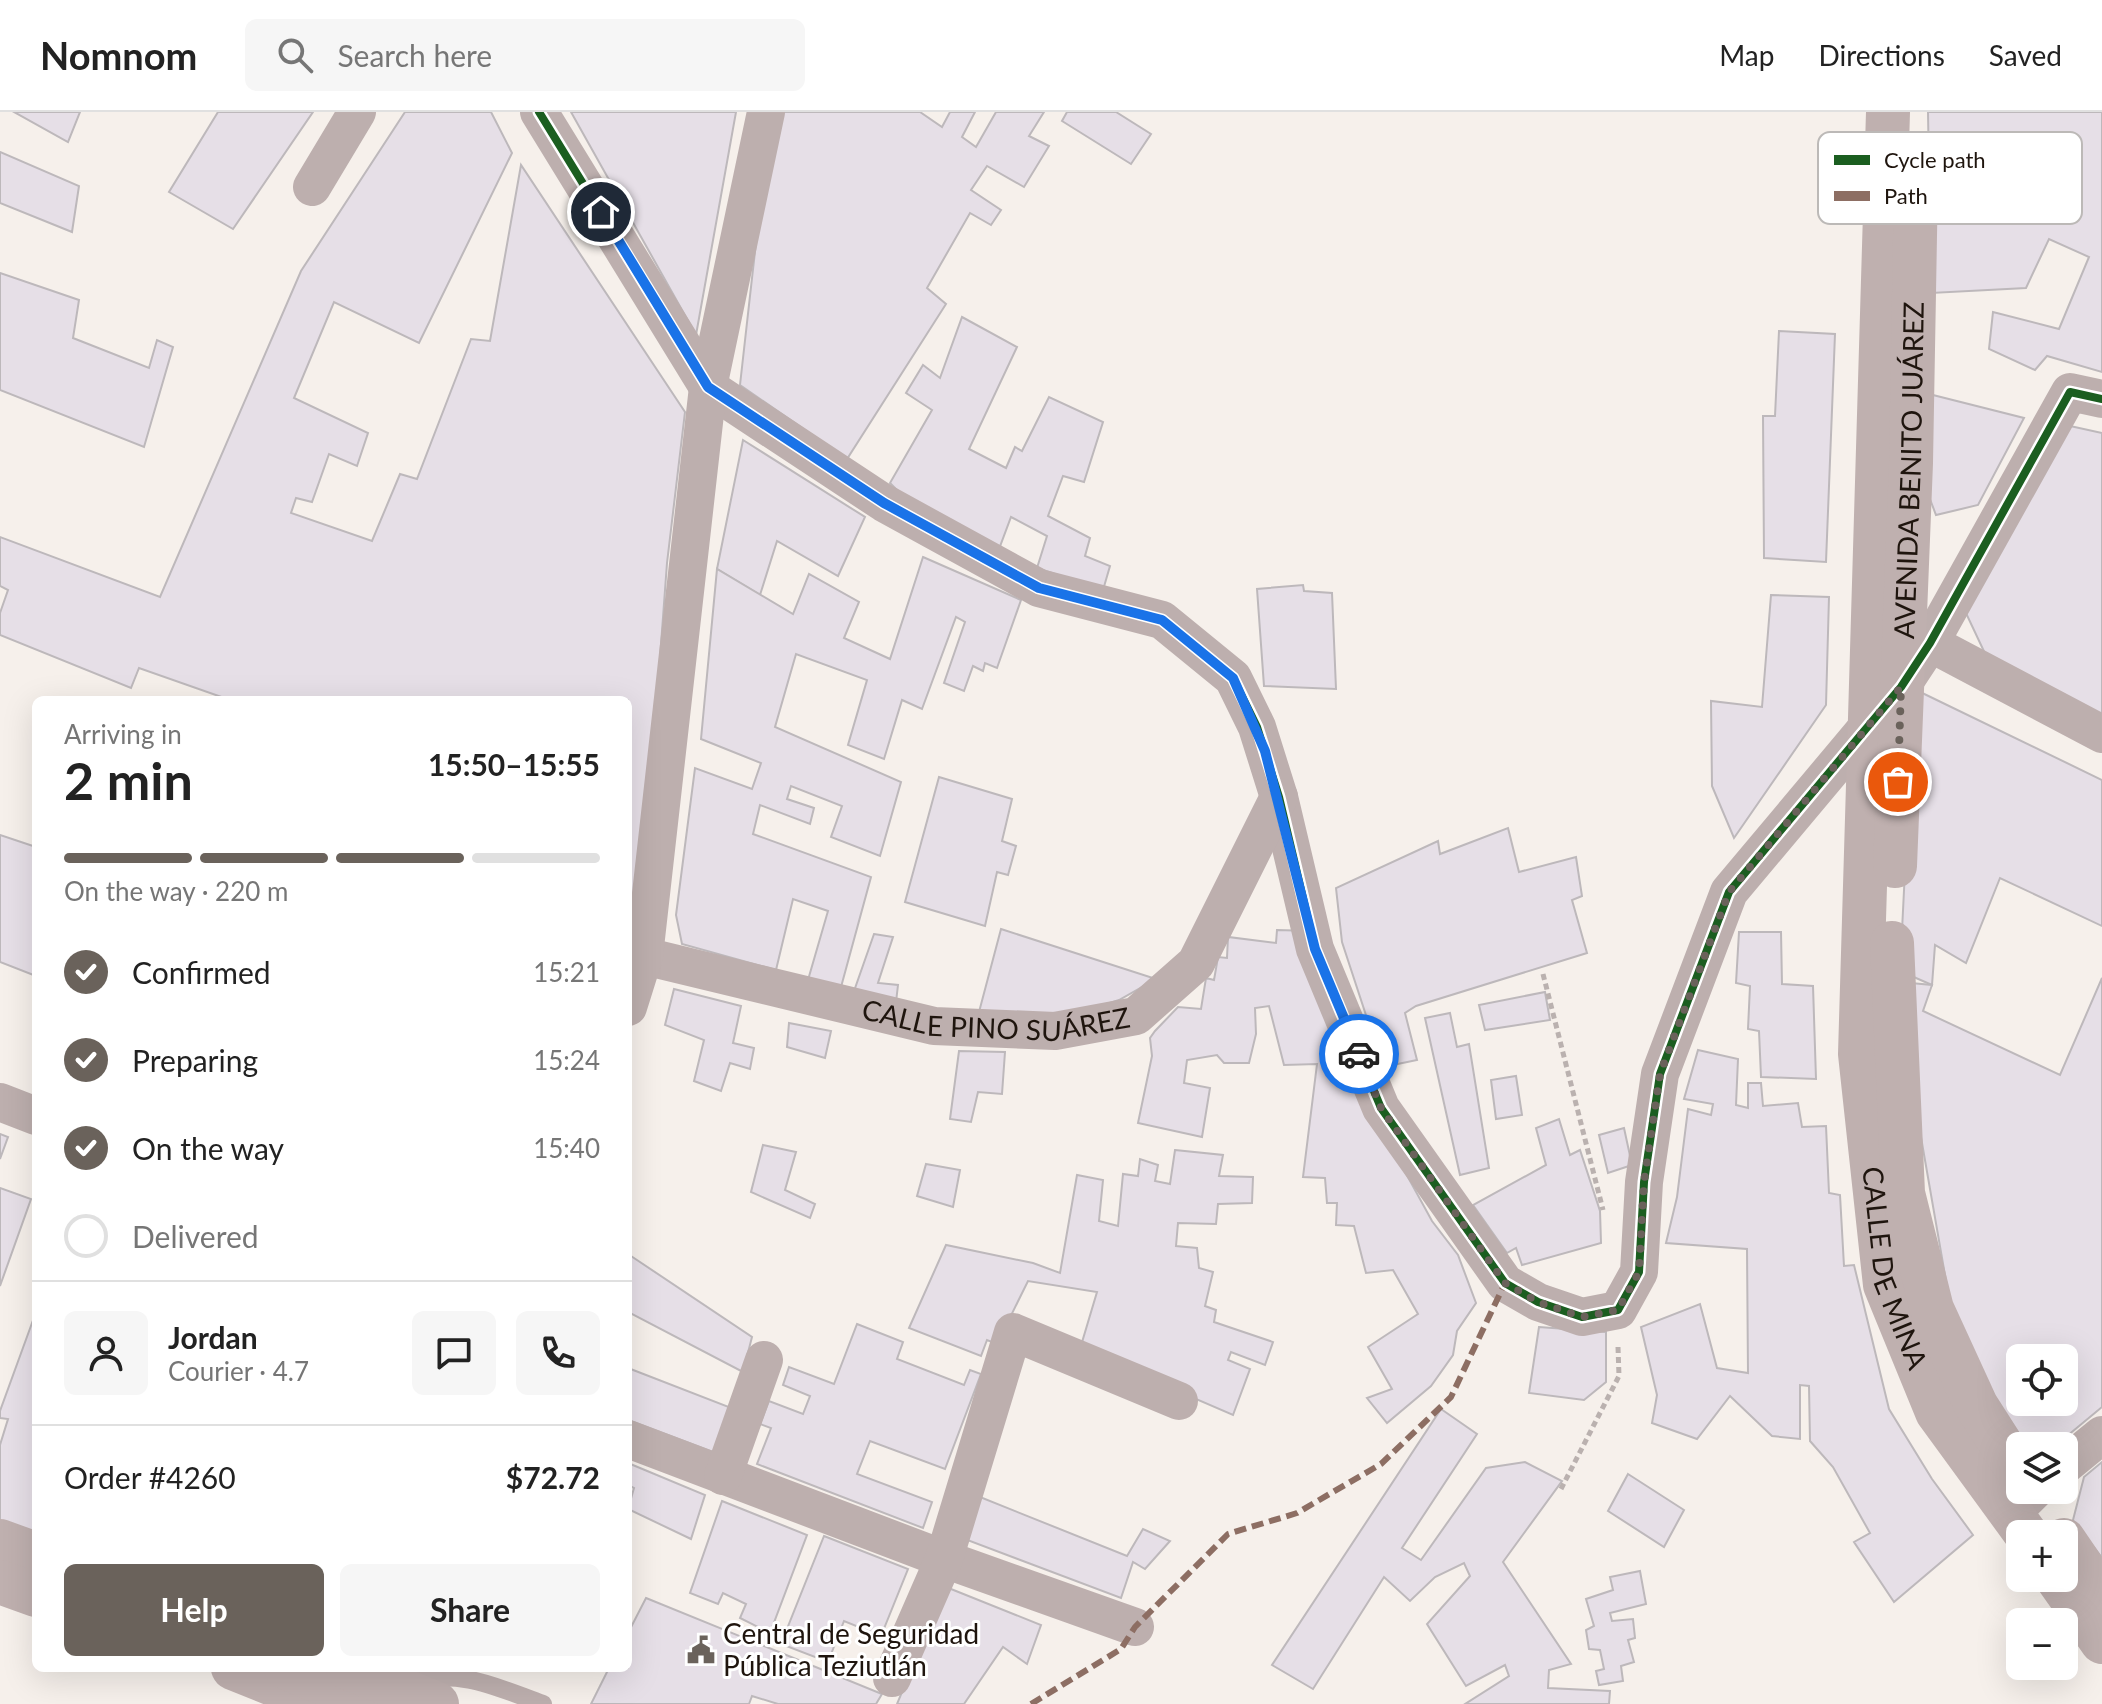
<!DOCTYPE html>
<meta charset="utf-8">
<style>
:root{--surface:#fff;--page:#f6f6f6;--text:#222;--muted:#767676;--line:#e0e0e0;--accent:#6a625b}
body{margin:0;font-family:Lato,sans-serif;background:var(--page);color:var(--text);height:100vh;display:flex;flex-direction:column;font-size:30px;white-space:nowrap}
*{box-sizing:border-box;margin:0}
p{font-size:26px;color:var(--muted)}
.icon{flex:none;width:44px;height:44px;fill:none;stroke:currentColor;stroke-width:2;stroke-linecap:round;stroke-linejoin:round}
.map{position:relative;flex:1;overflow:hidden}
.sheet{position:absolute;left:32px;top:584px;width:600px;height:976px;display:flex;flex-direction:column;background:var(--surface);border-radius:12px;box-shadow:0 8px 32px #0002}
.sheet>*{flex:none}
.tools{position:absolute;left:2006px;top:1232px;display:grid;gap:16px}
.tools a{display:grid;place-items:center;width:72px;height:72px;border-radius:12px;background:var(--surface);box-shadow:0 8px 32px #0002;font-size:40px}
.pin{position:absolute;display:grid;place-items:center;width:68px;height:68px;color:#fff;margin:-34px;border:4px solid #fff;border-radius:50%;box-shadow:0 2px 8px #0007}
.courier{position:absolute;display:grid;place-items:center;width:80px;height:80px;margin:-40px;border:6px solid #1a73e8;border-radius:50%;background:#fff;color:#222;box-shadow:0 2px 10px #0007}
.overview em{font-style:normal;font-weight:700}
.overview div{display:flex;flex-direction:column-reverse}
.overview{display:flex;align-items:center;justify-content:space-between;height:136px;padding:0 32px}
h1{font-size:52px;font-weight:700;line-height:60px}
.bar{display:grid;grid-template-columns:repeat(4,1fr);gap:12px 8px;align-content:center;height:96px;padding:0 32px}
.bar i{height:10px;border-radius:6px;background:var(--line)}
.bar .current{background:var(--accent)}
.bar p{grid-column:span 4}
.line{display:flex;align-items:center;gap:20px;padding:0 32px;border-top:2px solid var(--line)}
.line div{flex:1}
.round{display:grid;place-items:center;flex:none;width:84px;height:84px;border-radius:12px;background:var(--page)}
ol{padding:0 32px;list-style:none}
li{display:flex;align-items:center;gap:24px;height:88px}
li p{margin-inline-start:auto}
li .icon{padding:8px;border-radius:50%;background:var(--accent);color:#fff;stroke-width:4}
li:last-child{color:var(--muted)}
li i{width:44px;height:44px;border:4px solid var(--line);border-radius:50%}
.primary-button{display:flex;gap:16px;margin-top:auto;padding:16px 32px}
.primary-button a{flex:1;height:92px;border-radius:12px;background:var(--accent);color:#fff;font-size:32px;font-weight:700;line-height:92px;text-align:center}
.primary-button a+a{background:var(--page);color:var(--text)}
header{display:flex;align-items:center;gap:48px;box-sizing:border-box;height:112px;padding:0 40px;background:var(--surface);border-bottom:2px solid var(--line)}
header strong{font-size:38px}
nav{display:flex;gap:44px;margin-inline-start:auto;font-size:28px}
.search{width:560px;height:72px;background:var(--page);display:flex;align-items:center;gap:20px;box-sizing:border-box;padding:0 28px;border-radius:12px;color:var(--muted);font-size:30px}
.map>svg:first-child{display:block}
</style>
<header>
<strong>Nomnom</strong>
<div class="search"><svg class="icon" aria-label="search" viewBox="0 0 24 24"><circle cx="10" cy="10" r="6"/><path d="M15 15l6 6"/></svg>Search here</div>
<nav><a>Map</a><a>Directions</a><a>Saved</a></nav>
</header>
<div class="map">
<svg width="2102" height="1592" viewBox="0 0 2102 1592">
<rect width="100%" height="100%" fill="#f6f0eb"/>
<g fill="#e6dfe7" stroke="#bdb8bb" stroke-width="2" fill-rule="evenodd">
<path d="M14 0H80L68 30Z"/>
<path d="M218 0H313L233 117 169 80Z"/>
<path d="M405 0H491L512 41 419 231 334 190 294 286 368 321 357 354 329 342 312 390 296 386 291 401 372 429 400 362 417 367 471 227 490 229 521 53 685 300 667 451 642 790 628 787V588H230L139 556 131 576 0 523V501L8 478 0 474V425L160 485 301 159Z"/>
<path d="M571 0H736L696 223Z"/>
<path d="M776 0H920L942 15 950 0H975L962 25 976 35 996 0H1044L1029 24 1049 34 1024 75 987 54 971 78 1001 98 991 113 970 101 927 176 946 192 847 347 740 273 761 86Z"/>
<path d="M1067 0H1116L1151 22 1131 52 1062 9Z"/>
<path d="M1928 0H2102V260L2047 244 2035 258 1989 237 1993 200 2059 217 2089 145 2049 127 2026 176 1931 181Z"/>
<path d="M0 40 79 74 72 120 0 91Z"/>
<path d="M0 161 79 188 73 226 149 256 157 228 173 235 144 335 0 278Z"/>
<path d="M962 205 1017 235 969 337 1006 356 1015 335 1022 339 1049 285 1103 310 1084 370 1063 364 1048 404 1090 426 1085 444 1110 454 1103 478 1037 456 1047 424 1011 405 999 437 915 396 890 371 932 298 906 281 923 253 940 266Z"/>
<path d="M1779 219 1835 222 1826 450 1764 446 1763 304H1775Z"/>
<path d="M1925 281 2024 306 1978 393 1936 403 1917 353Z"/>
<path d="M2061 312 2102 321V608L1989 550 1965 499Z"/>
<path d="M743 328 865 405 838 464 777 429 760 483 717 457Z"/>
<path d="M923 445 1021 488 997 556 985 551 983 559 973 554 964 579 944 571 965 510 956 505 922 597 902 588 884 647 848 633 867 568 796 542 775 615 901 670 880 744 831 725 842 694 791 674 787 687 814 696 810 712 760 693 753 722 871 765 841 875 808 868 828 799 793 787 776 858 682 832 676 803 695 656 752 677 761 651 701 627 717 457 793 502 809 462 859 490 844 526 890 547Z"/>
<path d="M1303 473 1304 479 1332 481 1336 577 1264 574 1257 477Z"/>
<path d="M1771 483 1829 485 1826 593 1734 726 1712 674 1711 589 1762 595Z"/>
<path d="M1914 577 2102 668V814L2000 766 1966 851 1935 833 1932 873 1900 859Z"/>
<path d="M939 665 1012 687 1002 729 1016 734 1008 763 997 760 985 814 905 790Z"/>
<path d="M1508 716 1519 760 1576 745 1582 784 1572 788 1587 841 1416 894 1405 901 1417 948 1383 955 1342 830 1336 776 1438 729 1440 742Z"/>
<path d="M0 723 36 735V864L0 850Z"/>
<path d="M1001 817 1156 867 1119 888 1072 903 979 900Z"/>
<path d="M1277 818 1311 819 1386 1025 1432 1109 1458 1143 1476 1191 1457 1219 1453 1243 1431 1274 1387 1311 1367 1286 1392 1277 1368 1235 1418 1202 1393 1158 1366 1161 1354 1114 1336 1113 1337 1091H1327L1325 1066 1303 1065 1317 952 1284 953 1269 894 1255 896 1256 922 1249 951H1224L1217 943 1187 948 1184 971 1210 976 1202 1025 1138 1011 1152 944 1150 926 1155 919 1178 895 1201 897 1206 866 1214 868 1218 845 1227 846 1228 825 1276 831Z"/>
<path d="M1739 820H1781L1782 872 1813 874 1816 967 1761 965 1759 919 1748 917 1750 874 1736 871Z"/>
<path d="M874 822 893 825 878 871 898 873 896 890 853 882Z"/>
<path d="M2102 866V1295L2055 1334H2035L2027 1332 2006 1309 1957 1232 1906 939 1900 870 1932 873 1923 899 2060 963ZM2020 1246H2064V1290H2020Z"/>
<path d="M674 877 741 894 733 931 754 936 750 957 730 951 721 979 694 969 704 928 665 913Z"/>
<path d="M1545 880 1550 908 1485 918 1479 893Z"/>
<path d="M1450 901 1457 935 1469 932 1489 1056 1460 1063 1425 906Z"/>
<path d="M789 911 831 919 825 946 787 935Z"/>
<path d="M1698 938 1738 947 1736 993 1748 996V971H1761L1763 994 1798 991 1802 1015 1826 1014 1829 1081 1840 1083 1844 1154 1854 1153 1889 1297 1932 1367 1973 1423 1894 1490 1854 1430 1870 1421 1833 1355 1810 1329 1809 1274 1800 1273V1327L1772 1324 1730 1284 1697 1327 1652 1311 1657 1283 1641 1215 1700 1192 1717 1256 1748 1261 1747 1137 1666 1131 1677 1085 1688 997 1711 1003 1713 992 1684 987Z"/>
<path d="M959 939 1005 940 1002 982 978 980 971 1010 950 1007Z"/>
<path d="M1516 964 1522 1003 1496 1007 1491 968Z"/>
<path d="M1559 1007 1570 1043 1580 1038 1600 1099 1601 1131 1522 1153 1516 1136 1507 1141 1473 1093 1546 1053 1536 1016Z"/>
<path d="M1624 1016 1632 1053 1608 1061 1599 1023Z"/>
<path d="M0 1022 8 1025 0 1047Z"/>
<path d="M763 1033 796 1040 785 1078 815 1092 810 1106 751 1080Z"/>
<path d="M1175 1038 1223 1043 1219 1064 1253 1065 1252 1091 1218 1092 1216 1112 1178 1111 1176 1134 1197 1136 1199 1156 1213 1160 1205 1194 1216 1198 1214 1210 1273 1230 1265 1253 1231 1240 1228 1248 1250 1257 1233 1303 1080 1237 1097 1180 1028 1169 997 1232 987 1228 981 1244 909 1216 946 1133 1033 1151 1060 1161 1077 1063 1103 1068 1099 1109 1118 1114 1123 1062 1138 1064 1140 1047 1158 1053 1155 1069 1170 1072Z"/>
<path d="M926 1052 960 1058 953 1095 917 1084Z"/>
<path d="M0 1076 31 1087 0 1174Z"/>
<path d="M628 1142 752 1225 743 1260 628 1200Z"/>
<path d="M36 1200V1426L0 1413V1333L8 1307 0 1306V1299Z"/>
<path d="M857 1212 903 1230 897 1247 964 1273 970 1258 981 1262 945 1357 870 1329 857 1362 932 1390 923 1416 757 1352 771 1316 760 1312 769 1289 803 1302 810 1284 783 1273 789 1255 834 1272Z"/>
<path d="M1539 1215 1606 1220V1270L1584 1288 1529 1281Z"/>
<path d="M628 1256 734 1297 721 1343 628 1308Z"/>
<path d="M1441 1297 1477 1322 1402 1436 1421 1448 1486 1356 1525 1350 1562 1369 1503 1450 1571 1552 1549 1558 1548 1576 1610 1579 1609 1592H1465L1509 1564 1505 1553 1466 1574 1427 1512 1470 1464 1464 1451 1435 1465 1410 1489 1384 1465 1313 1577 1272 1553Z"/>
<path d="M2102 1350V1446L2073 1408 2084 1365Z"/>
<path d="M628 1351 705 1383 691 1427 628 1397 634 1376 628 1373Z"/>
<path d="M1628 1362 1684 1398 1664 1435 1608 1399Z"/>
<path d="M970 1381 1127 1444 1143 1417 1170 1429 1145 1457 1133 1450 1121 1486 954 1423Z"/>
<path d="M722 1389 807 1423 770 1521 740 1506 746 1492 723 1481 718 1492 690 1481Z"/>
<path d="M824 1424 908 1457 881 1524 844 1509 828 1550 781 1532Z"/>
<path d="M1640 1459 1646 1492 1610 1501 1612 1509 1633 1507 1635 1526 1628 1528 1634 1550 1621 1554 1623 1569 1599 1573 1596 1559 1604 1557 1600 1538 1589 1537 1586 1518 1594 1514 1586 1487 1613 1478 1610 1465Z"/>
<path d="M946 1475 1041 1513 1027 1552 1003 1535 964 1592H897Z"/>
<path d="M646 1486 882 1582 876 1592H778L752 1584 749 1592H591L609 1556H628V1521Z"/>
</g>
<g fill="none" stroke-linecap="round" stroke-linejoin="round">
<g stroke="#bab1af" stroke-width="5" stroke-dasharray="6 4" stroke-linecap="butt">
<path d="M1543 862 1603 1098"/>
<path d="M1561 1377 1619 1264 1618 1235"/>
</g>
<path stroke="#bdafae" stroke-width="18" d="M407 1569C464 1558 491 1573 543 1592"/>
<g stroke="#bdafae" stroke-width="38">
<path d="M539 0 708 275 884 391 1039 476 1162 508 1233 566 1257 615 1279 685 1315 837 1381 996 1505 1171 1538 1190 1582 1205 1618 1198 1639 1160 1644 1070 1660 962 1729 780 1901 575 1930 531 2070 280 2102 287"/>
<path d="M312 75 357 0"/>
<path d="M1930 531 2102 622"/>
<path id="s1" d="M644 844 934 914 1055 919 1136 904 1196 851 1279 685"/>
<path d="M628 895 644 844 708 275 766 0"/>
<path d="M0 990 36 1004"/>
<path d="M628 1327 944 1447 1135 1515"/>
<path d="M2064 1354 2102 1323"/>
<path d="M723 1364 764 1248"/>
<path d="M2011 1402 2035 1378"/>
<path d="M892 1566 944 1447 1013 1220 1179 1289"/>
</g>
<g stroke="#bfb0af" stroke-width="44">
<path id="s2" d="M1888 0 1860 942 1885 1173 1937 1300 2026 1422"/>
<path id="s3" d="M1895 754 1911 351 1916 67"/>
<path d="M1892 831 1903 1081 1932 1197 1976 1293 2020 1362"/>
<path d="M2064 1428 2102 1484"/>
<path d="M0 1429 36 1442"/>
<path d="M2057 1466 2102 1530"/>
<path d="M0 1470 36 1483"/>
<path d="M233 1556 312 1588"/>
<path d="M286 1556 374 1592"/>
<path d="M348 1556 437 1592"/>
</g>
<path stroke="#8d6e63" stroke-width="6" stroke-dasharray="12 6" stroke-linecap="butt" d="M1031 1592 1121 1537 1135 1515 1228 1422 1297 1401 1381 1352 1451 1285 1505 1171"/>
<defs>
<path id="cycleway" d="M539 0 708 275 884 391 1039 476 1162 508 1233 566 1257 615 1279 685 1315 837 1381 996 1505 1171 1538 1190 1582 1205 1618 1198 1639 1160 1644 1070 1660 962 1729 780 1901 575 1930 531 2070 280 2102 287"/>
</defs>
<use href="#cycleway" stroke="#fff" stroke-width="13"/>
<use href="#cycleway" stroke="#1b5e20" stroke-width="8"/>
</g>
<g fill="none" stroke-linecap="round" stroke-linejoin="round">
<path stroke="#6a625b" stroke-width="8" stroke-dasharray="0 14.4" d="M1359 942 1381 996 1505 1171 1538 1190 1582 1205 1618 1198 1639 1160 1644 1070 1660 962 1729 780 1901 575 1898 670"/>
<path stroke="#1a73e8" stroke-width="10" d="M601 100 708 275 884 391 1039 476 1162 508 1233 566 1265 639 1315 837 1359 942"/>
</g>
<defs>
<symbol id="civic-bare" viewBox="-9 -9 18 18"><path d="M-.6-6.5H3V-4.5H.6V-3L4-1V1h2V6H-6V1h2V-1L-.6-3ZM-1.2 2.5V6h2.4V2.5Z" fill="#6a625b" stroke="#fff" stroke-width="2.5" paint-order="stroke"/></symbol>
</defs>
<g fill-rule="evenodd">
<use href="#civic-bare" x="681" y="1518" width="40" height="40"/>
</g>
<g text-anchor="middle" stroke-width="6" stroke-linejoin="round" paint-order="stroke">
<g font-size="28" fill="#1f150e" stroke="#fff">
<text dy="10" stroke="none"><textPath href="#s3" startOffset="396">AVENIDA BENITO JUÁREZ</textPath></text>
<text dy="10" stroke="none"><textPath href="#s1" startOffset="360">CALLE PINO SUÁREZ</textPath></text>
<text dy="10" stroke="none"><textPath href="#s2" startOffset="1160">CALLE DE MINA</textPath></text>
</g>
<g font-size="28" fill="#1f150e" stroke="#fff" text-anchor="start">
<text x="723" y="1532">Central de Seguridad<tspan x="723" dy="32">Pública Teziutlán</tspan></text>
</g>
</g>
<rect x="1818" y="20" width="264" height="92" rx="12" fill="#fff" stroke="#bcb9b7" stroke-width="2"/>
<rect x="1834" y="43" width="36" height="10" fill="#1b5e20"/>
<rect x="1834" y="79" width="36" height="10" fill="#8d6e63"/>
<g font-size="22" fill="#1f150e">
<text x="1884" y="56">Cycle path</text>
<text x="1884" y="92">Path</text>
</g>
</svg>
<div class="tools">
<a><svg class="icon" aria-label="locate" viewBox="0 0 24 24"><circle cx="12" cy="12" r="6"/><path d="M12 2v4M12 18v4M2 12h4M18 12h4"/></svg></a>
<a><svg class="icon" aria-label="layers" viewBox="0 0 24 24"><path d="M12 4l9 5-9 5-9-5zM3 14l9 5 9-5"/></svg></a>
<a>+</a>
<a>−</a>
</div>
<div class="pin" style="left:1898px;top:670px;background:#ea580c"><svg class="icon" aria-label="bag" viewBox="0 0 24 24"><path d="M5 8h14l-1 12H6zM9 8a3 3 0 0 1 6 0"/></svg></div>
<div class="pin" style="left:601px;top:100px;background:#1f2937"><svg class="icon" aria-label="home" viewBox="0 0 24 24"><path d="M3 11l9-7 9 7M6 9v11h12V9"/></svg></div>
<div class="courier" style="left:1359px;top:942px"><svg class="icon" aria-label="car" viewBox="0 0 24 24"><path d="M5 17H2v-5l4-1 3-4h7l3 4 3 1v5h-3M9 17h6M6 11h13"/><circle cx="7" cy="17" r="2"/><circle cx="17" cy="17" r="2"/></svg></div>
<section class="sheet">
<div class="overview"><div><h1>2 min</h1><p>Arriving in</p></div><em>15:50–15:55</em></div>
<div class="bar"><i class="current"></i><i class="current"></i><i class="current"></i><i></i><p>On the way · 220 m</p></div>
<ol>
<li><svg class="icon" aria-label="check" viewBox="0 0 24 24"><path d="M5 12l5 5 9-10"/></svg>Confirmed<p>15:21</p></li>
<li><svg class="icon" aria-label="check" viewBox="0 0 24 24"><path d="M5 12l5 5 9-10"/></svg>Preparing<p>15:24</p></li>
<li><svg class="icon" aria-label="check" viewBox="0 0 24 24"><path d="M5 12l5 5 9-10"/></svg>On the way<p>15:40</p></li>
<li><i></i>Delivered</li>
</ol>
<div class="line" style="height:144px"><a class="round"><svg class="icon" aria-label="person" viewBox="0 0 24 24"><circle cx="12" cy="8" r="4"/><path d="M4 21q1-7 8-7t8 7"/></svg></a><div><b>Jordan</b><p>Courier · 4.7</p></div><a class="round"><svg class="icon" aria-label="chat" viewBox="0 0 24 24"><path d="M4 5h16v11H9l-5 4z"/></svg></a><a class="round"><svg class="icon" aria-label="phone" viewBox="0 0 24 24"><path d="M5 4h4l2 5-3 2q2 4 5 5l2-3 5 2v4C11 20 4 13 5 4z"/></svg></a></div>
<div class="line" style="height:104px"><div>Order #4260</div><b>$72.72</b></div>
<div class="primary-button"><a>Help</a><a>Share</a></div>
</section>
</div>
